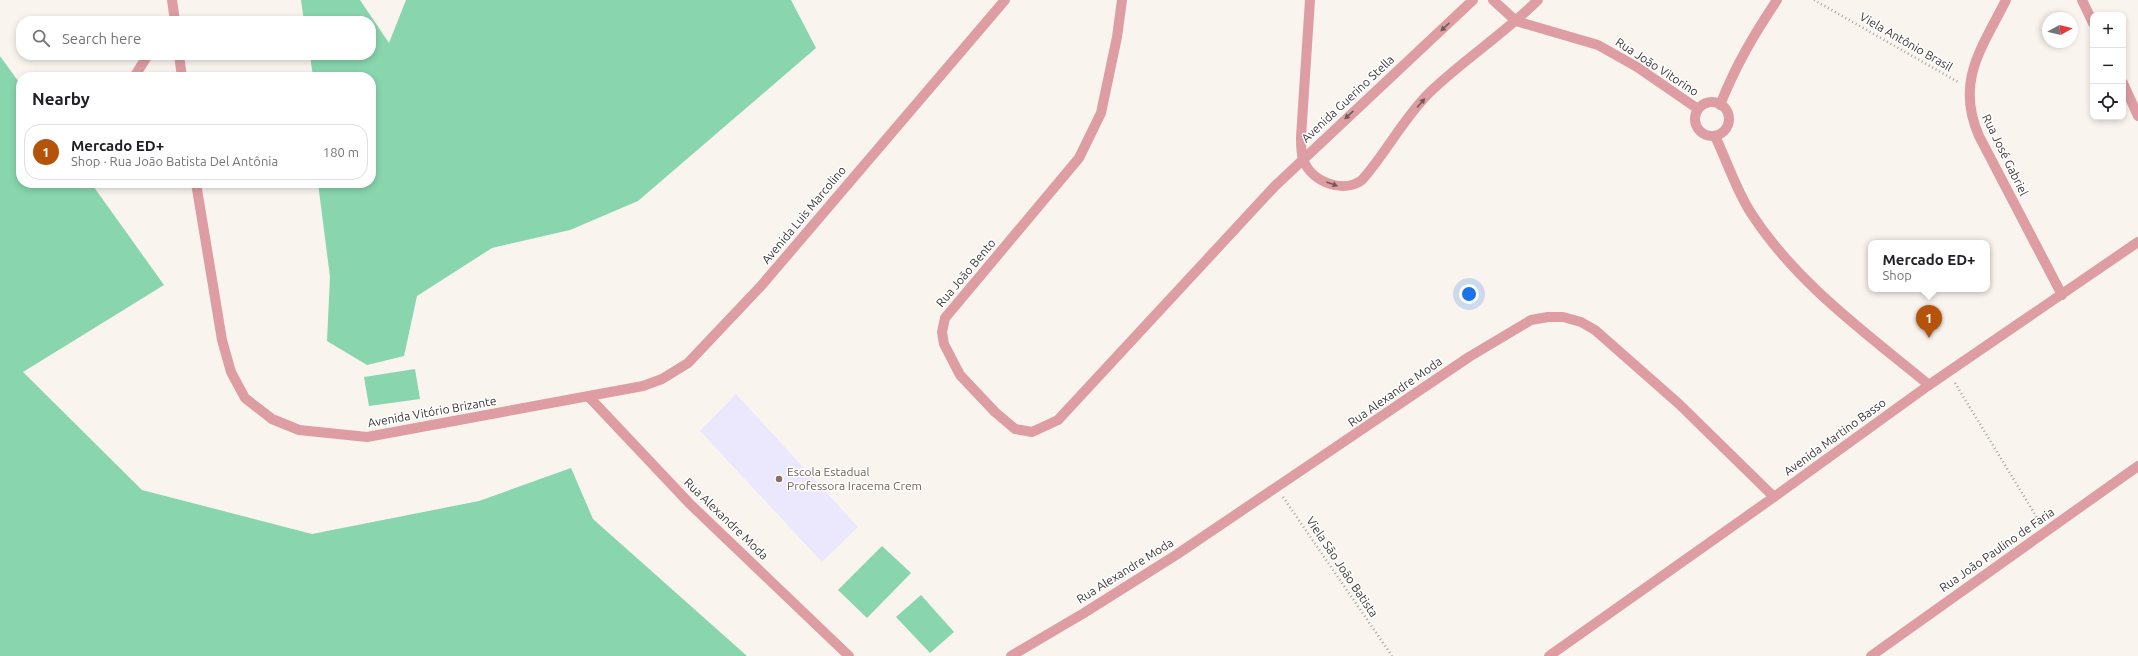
<!DOCTYPE html>
<meta charset="utf-8">
<style>
:root{--surface:#fff;--page:#f6f6f6;--text:#202124;--muted:#757577;--line:#e0e0e0;--accent:#b45309}
body{margin:0;font-family:Ubuntu,sans-serif;background:var(--page);color:var(--text)}
.controls{position:absolute;right:12px;top:12px;display:grid;overflow:hidden;border-radius:8px;box-shadow:0 2px 6px #0003}
.controls button{width:36px;height:36px;display:grid;place-items:center;padding:0;border:0;border-bottom:1px solid var(--line);background:var(--surface);color:var(--text);font:20px sans-serif}
.compass{position:absolute;left:2042px;top:12px;width:36px;height:36px;border-radius:50%;background:var(--surface);box-shadow:0 2px 6px #0003;rotate:82deg}
.you{position:absolute;left:1469px;top:294px;width:14px;height:14px;margin:-10px;border:3px solid #fff;border-radius:50%;background:#1a73e8;box-shadow:0 0 0 6px #1a73e833}
.badge{display:grid;place-items:center;width:26px;height:26px;border-radius:50%;background:var(--accent);color:#fff;font-size:13px;font-weight:700}
.pin{position:absolute;translate:-50% -33px;filter:drop-shadow(0 1px 2px #0008)}
.pin::after{content:'';position:absolute;top:21px;width:14px;height:12px;background:inherit;clip-path:polygon(0 0,100% 0,50% 100%)}
.popup{position:absolute;left:1868px;top:240px;width:122px;height:52px;box-sizing:border-box;display:grid;place-content:center;border-radius:8px;background:var(--surface);filter:drop-shadow(0 1px 3px #0005);font-size:13px;white-space:nowrap;color:var(--muted)}
.popup b{font-size:15px;color:var(--text)}
.popup::after{content:'';position:absolute;left:50%;top:100%;margin-left:-8px;border:8px solid transparent;border-top-color:var(--surface)}
.list{margin:0;padding:0;list-style:none}
h2{display:flex;justify-content:space-between;align-items:center;height:52px;margin:0;padding:0 16px;font-size:17px}
h2 small{font-size:13px;font-weight:400;color:var(--muted)}
.list li{display:grid;grid-template-columns:26px 1fr auto;gap:12px;align-items:center;box-sizing:border-box;height:56px;margin:0 8px 8px;padding:0 8px;border:1px solid var(--line);border-radius:16px}
.list b{display:block;font-size:15px;white-space:nowrap}
.list p{margin:0;font-size:13px;white-space:nowrap;color:var(--muted)}
.list em{font-size:13px;font-style:normal;color:var(--muted)}
.icon{flex:none;width:22px;height:22px;fill:none;stroke:currentColor;stroke-width:2;stroke-linecap:round;stroke-linejoin:round}
.map{position:relative;flex:none;width:2138px;height:656px;overflow:hidden}
.search{position:absolute;background:var(--surface);box-shadow:0 2px 6px #0003;left:16px;top:16px;width:360px;height:44px;display:flex;align-items:center;gap:10px;box-sizing:border-box;padding:0 14px;border-radius:16px;color:var(--muted);font-size:15px}
.panel{position:absolute;background:var(--surface);box-shadow:0 2px 6px #0003;left:16px;top:72px;width:360px;height:116px;border-radius:16px}
.map>svg:first-child{display:block}
.education{fill:#ebe8fe}
.green{fill:#88d5ae}
.lines{fill:none;stroke-linecap:round;stroke-linejoin:round}
.path{stroke:#a7a29f;stroke-width:2.5;stroke-dasharray:1 3;stroke-linecap:butt}
.minor{stroke:#dd9da2;stroke-width:10}
.oneway{fill:#735b5c}
.education-dot{fill:#8d6e63;stroke:#fff;stroke-width:1.5}
.labels{text-anchor:middle;stroke-width:3;stroke-linejoin:round;paint-order:stroke}
.street-label{font-size:12px;fill:#3a3736;stroke:#fff}
.education-label{font-size:12px;fill:#785e54;stroke:#fff;text-anchor:start}
</style>
<div class="map">
<svg width="2138" height="656" viewBox="0 0 2138 656">
<rect width="100%" height="100%" fill="#faf4ef"/>
<path class="education" d="M736,394L858,527L822,562L700,431Z"/>
<g class="green">
<path d="M301,0H360L389,43L406,0H791L816,48L638,201L570,230L492,248L417,296L404,356L367,365L327,341L330,277L318,183H371V77H313L310,55H371V21H304Z"/>
<path d="M0,56L21,85V183H91L164,285L23,372L142,490L312,534L479,501L571,468L593,519L747,656H0Z"/>
<path d="M415,369L420,399L369,406L364,377Z"/>
<path d="M882,546L911,573L867,618L838,590Z"/>
<path d="M921,595L954,632L930,653L896,617Z"/>
</g>
<g class="lines">
<g class="path">
<path d="M1814,0L1958,82"/>
<path d="M1955,383L2039,521"/>
<path d="M1283,497L1392,656"/>
</g>
<g class="minor">
<path d="M172,0L175,21"/>
<path d="M1122,0L1117,37L1101,113L1079,158L945,318L942,332L944,344L960,375L995,412L1015,429L1032,432L1058,420L1275,186L1473,0"/>
<path d="M1310,0L1301,137C1301,144 1301,153 1303,159C1311,182 1343,194 1362,180C1386,153 1403,119 1429,93C1463,60 1504,34 1538,0"/>
<path d="M1493,0L1516,21L1598,45L1637,67L1698,109"/>
<path d="M2006,0C1982,48 1955,81 1979,136L2062,295"/>
<path d="M2082,0L2093,23"/>
<path d="M179,55L182,77"/>
<path d="M134,77L148,55"/>
<path d="M2123,83L2138,116"/>
<circle cx="1712" cy="119" r="17"/>
<path d="M1720,105C1736,65 1753,36 1777,0"/>
<path d="M1715,136C1726,159 1737,192 1751,213C1796,283 1866,333 1929,385"/>
<path d="M196,183L222,340L231,372L245,398L272,419L299,430L367,437L643,386L662,379L688,363L761,286L1005,0"/>
<path d="M589,397L690,504L849,656"/>
<path d="M1011,656L1084,613L1176,555L1469,357L1531,320L1548,317H1563L1581,322L1595,330L1679,404L1774,497"/>
<path d="M1549,656L1774,497L1929,385L2138,242"/>
<path d="M1871,656L2138,466"/>
</g>
</g>
<defs><path id="oneway-solid" d="M-6-.8H1V-3.2L6.5 0L1 3.2V.8H-6Z"/></defs>
<g class="oneway">
<use href="#oneway-solid" transform="translate(1445 27) rotate(137)"/>
<use href="#oneway-solid" transform="translate(1421 103) rotate(-49)"/>
<use href="#oneway-solid" transform="translate(1349 115) rotate(137)"/>
<use href="#oneway-solid" transform="translate(1332 184) rotate(20)"/>
</g>
<circle class="education-dot" cx="779" cy="479" r="4"/>
<g class="labels">
<g class="street-label">
<text transform="translate(1906 42) rotate(30)" y="4">Viela Antônio Brasil</text>
<text transform="translate(1657 67) rotate(33)" y="4">Rua João Vitorino</text>
<text transform="translate(1348 99) rotate(-43)" y="4">Avenida Guerino Stella</text>
<text transform="translate(2005 155) rotate(64)" y="4">Rua José Gabriel</text>
<text transform="translate(804 215) rotate(-50)" y="4">Avenida Luis Marcolino</text>
<text transform="translate(966 273) rotate(-50)" y="4">Rua João Bento</text>
<text transform="translate(1395 392) rotate(-35)" y="4">Rua Alexandre Moda</text>
<text transform="translate(432 412) rotate(-10)" y="4">Avenida Vitório Brizante</text>
<text transform="translate(1835 437) rotate(-36)" y="4">Avenida Martino Basso</text>
<text transform="translate(726 519) rotate(44)" y="4">Rua Alexandre Moda</text>
<text transform="translate(1997 550) rotate(-35)" y="4">Rua João Paulino de Faria</text>
<text transform="translate(1342 567) rotate(56)" y="4">Viela São João Batista</text>
<text transform="translate(1125 571) rotate(-32)" y="4">Rua Alexandre Moda</text>
</g>
<g class="education-label">
<text x="787" y="476">Escola Estadual<tspan x="787" dy="14">Professora Iracema Crem</tspan></text>
</g>
</g>
</svg>
<div class="controls">
<button>+</button>
<button>−</button>
<button><svg class="icon" aria-label="locate" viewBox="0 0 24 24"><circle cx="12" cy="12" r="6"/><path d="M12 2v4M12 18v4M2 12h4M18 12h4"/></svg></button>
</div>
<svg class="compass" viewBox="-18 -18 36 36"><path d="M0-13l5 13h-10z" fill="#e53935"/><path d="M0 13l5-13h-10z" fill="#757577"/></svg>
<div class="you"></div>
<div class="pin badge" style="left:1929px;top:338px">1</div>
<div class="popup"><b>Mercado ED+</b>Shop</div>
<div class="search"><svg class="icon" aria-label="search" viewBox="0 0 24 24"><circle cx="10" cy="10" r="6"/><path d="M15 15l6 6"/></svg>Search here</div>
<section class="panel">
<h2>Nearby<small></small></h2>
<ul class="list">
<li><span class="badge">1</span><div><b>Mercado ED+</b><p>Shop · Rua João Batista Del Antônia</p></div><em>180 m</em></li>
</ul>
</section>
</div>
